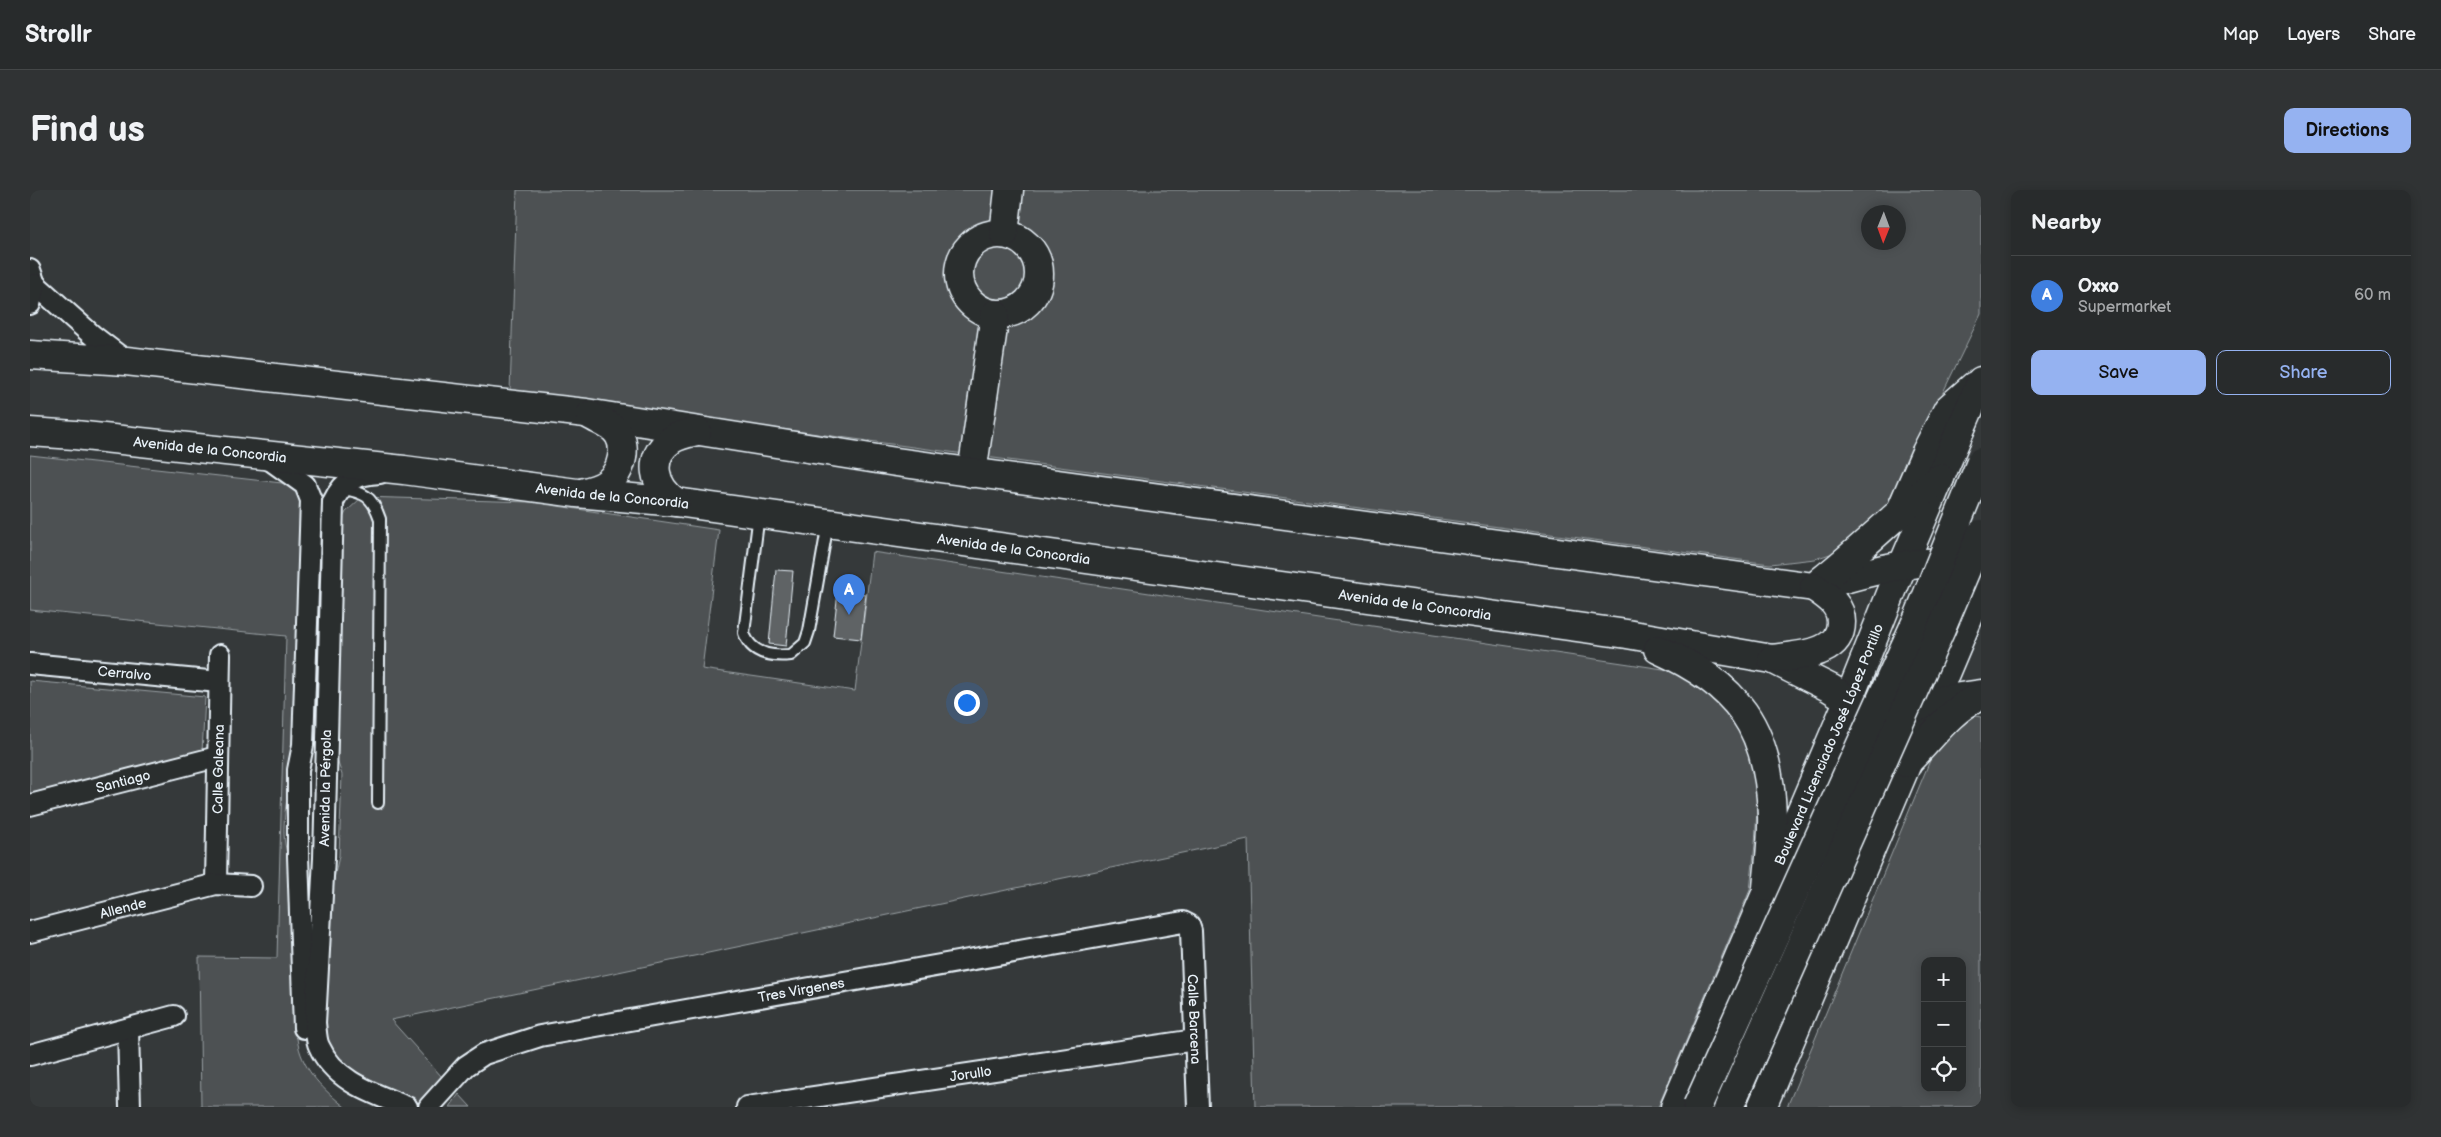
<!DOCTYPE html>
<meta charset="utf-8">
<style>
:root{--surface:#282b2c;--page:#303334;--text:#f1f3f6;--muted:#a5a7a9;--line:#444748;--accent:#95b2f1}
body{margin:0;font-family:"Balsamiq Sans",sans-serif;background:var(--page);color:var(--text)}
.controls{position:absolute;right:15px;bottom:15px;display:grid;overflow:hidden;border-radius:10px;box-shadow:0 2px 12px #0003}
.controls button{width:45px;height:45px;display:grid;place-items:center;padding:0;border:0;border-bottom:1px solid var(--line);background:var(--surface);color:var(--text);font:25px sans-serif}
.compass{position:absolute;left:1831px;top:15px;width:45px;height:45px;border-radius:50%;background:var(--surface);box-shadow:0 2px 12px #0003;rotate:181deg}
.you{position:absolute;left:936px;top:512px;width:18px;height:18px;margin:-12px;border:4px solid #fff;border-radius:50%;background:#1a73e8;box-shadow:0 0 0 8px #1a73e833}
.badge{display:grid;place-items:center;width:32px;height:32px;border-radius:50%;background:var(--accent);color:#fff;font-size:16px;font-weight:700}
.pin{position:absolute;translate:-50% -41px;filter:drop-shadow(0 1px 2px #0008)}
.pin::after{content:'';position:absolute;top:26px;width:18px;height:15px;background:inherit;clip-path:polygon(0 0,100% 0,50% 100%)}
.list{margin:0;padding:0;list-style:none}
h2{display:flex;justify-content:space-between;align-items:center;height:65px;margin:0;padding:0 20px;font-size:21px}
h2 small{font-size:16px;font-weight:400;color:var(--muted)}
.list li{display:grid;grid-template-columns:32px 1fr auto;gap:15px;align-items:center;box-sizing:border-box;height:80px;padding:0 20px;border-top:1px solid var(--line)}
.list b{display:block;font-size:19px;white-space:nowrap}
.list p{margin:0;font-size:16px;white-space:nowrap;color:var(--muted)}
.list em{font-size:16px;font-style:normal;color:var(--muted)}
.actions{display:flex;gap:10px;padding:15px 20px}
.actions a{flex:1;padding:11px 0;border:1px solid var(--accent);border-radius:10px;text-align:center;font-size:18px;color:var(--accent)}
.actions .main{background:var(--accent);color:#111}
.icon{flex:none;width:28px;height:28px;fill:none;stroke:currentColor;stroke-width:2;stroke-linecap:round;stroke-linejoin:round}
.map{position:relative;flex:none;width:1951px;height:917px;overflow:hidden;border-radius:10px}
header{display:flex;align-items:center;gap:30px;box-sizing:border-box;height:70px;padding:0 25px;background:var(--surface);border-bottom:1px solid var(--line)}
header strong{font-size:24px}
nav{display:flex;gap:28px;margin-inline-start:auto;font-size:18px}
.intro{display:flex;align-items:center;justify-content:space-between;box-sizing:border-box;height:120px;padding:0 30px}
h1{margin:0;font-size:35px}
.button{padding:12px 22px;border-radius:10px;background:var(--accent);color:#111;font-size:18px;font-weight:700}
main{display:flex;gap:30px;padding:0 30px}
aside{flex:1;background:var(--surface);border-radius:10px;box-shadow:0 2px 12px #0003}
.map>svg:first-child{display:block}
.green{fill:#4d5152;stroke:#9aa1a5;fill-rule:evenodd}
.building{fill:#5f6365;stroke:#e8f1f8}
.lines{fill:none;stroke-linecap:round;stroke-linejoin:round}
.lane-casing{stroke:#e8f1f8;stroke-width:14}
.street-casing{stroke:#e8f1f8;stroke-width:24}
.secondary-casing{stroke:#e8f1f8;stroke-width:31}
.primary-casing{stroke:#e8f1f8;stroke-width:31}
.lane{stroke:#2a2d2e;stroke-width:10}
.street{stroke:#2a2d2e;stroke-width:20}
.secondary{stroke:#2a2d2e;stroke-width:28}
.primary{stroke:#2a2d2e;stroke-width:28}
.highway-bridge-casing{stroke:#e8f1f8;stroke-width:31;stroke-linecap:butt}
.highway-bridge{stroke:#2a2d2e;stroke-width:28}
.labels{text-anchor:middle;stroke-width:5;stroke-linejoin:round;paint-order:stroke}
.street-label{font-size:14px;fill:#e8f1f8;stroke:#2a2d2e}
</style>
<header>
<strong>Strollr</strong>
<nav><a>Map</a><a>Layers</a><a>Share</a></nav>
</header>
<div class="intro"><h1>Find us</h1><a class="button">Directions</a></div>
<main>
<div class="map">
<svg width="1951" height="917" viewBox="0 0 1951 917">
<rect width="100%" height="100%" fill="#35393a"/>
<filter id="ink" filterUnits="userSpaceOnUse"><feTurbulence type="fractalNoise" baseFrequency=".02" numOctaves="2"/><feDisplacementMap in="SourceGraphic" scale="10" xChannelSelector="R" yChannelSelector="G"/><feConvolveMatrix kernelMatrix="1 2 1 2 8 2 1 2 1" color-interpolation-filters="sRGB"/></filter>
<g filter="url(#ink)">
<g class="green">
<path d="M487,0H1951V124L1853,326L1818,358L1785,369L1740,374L480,202ZM1838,22H1868V52H1838Z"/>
<path d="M0,265L261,294L279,323L268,564C260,587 251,630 255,654C258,672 266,691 268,709C273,756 258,808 268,854C274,882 294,900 315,917H171L169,767L247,768L256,446L0,420Z"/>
<path d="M332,307L500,312L689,340L672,479L825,501L842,362L1640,480L1677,501L1701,524L1718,556L1728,601L1725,654L1720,700L1628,917H1225L1218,649L361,830L412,887L393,913H384L322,888L296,855L292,837L297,720L309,666L312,585L301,551L307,340L316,322Z"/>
<path d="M0,491L175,507L172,563L0,606Z"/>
<path d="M1920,522L1951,527V917H1757ZM1895,771H1932V898H1895Z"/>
<path d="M429,904L441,917H420Z"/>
</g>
<g class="building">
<path d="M746,380L763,381L756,456L739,454Z"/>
<path d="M808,401L836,404L831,449L803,446Z"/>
</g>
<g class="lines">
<g class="lane-casing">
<g id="lane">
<path d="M311,298C334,303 342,305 350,329L348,613"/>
<path d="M729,324L714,443C721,464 741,467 761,465L775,453L779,441L798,333"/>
</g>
</g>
<g class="street-casing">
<g id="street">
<path d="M0,80L5,94L62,145L96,171"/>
<path d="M0,114L5,94"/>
<path d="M236,267L275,295L281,310L273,555L268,580V666L274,838"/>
<path d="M350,283C325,285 314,289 303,312L294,668L285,833C286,840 286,850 289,856C305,892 343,903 377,917"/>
<path id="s1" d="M0,474L189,492"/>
<path id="s2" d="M0,615L187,567"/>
<path id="s3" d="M186,694L190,465"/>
<path id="s4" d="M0,742L186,694L221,696"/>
<path d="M98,839L100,917"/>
<path d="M0,865L144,826"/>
<path id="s5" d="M399,917L436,876L454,864L510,846L1153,732L1159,735L1161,741L1168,917"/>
<path id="s6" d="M717,917L1165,850"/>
</g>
</g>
<g class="secondary-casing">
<g id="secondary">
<circle cx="969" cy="84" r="40"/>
<path d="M974,44L979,0"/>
<path d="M942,283L965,124"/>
<path d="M1871,320L1896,262L1918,219L1944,196"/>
<path id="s7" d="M1645,917L1819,509L1864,396L1951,191"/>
<path d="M1732,917L1951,398"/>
</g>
</g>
<g class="primary-casing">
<g id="primary">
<path d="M0,165L96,171L556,223L866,272L1784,397C1837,384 1897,359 1951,382"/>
<path id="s8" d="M0,242L45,245L374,280L547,303L646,312L1597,444L1742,469L1800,498L1829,516L1847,523L1862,524L1877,522L1902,511L1951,504"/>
<path d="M551,303C559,301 569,299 576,294C592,283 600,253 584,239C577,233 568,230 560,225"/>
<path d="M646,312C624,297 616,268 641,250C648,245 659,243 667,241"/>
<path d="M1791,391C1832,359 1869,321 1910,288"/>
<path d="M1628,459C1708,495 1739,537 1742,625C1743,649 1739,674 1737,698"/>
<path d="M1742,469C1767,465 1811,466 1811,432C1811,414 1797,406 1784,397"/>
<path d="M1876,573C1900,551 1917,522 1948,507"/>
</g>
</g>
<use href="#lane" class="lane"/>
<use href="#street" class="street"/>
<use href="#secondary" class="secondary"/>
<use href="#primary" class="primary"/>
<g class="highway-bridge-casing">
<g id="highway-bridge">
<path d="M1667,917L1888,428L1951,272"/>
<path d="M1699,917L1911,439L1951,344"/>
</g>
</g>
<use href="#highway-bridge" class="highway-bridge"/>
</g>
</g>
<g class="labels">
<g class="street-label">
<text dy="5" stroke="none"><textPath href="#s8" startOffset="181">Avenida de la Concordia</textPath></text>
<text dy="5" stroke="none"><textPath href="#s8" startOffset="586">Avenida de la Concordia</textPath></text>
<text dy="5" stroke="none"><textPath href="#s8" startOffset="991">Avenida de la Concordia</textPath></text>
<text dy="5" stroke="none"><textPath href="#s8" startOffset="1396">Avenida de la Concordia</textPath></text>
<text dy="5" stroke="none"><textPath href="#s1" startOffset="95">Cerralvo</textPath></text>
<text dy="5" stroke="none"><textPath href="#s7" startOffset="394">Boulevard Licenciado José López Portillo</textPath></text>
<text dy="5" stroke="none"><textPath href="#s3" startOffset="115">Calle Galeana</textPath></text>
<text dy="5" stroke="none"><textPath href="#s2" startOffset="96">Santiago</textPath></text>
<text transform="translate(295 598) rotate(-89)" y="5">Avenida la Pérgola</text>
<text dy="5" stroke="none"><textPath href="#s4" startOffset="96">Allende</textPath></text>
<text dy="5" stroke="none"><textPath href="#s5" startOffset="401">Tres Virgenes</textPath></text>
<text dy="5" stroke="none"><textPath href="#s5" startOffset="890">Calle Barcena</textPath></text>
<text dy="5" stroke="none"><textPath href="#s6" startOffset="226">Jorullo</textPath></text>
</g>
</g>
</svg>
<div class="controls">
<button>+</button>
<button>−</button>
<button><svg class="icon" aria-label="locate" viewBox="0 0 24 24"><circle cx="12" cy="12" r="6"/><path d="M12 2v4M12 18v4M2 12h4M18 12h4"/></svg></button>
</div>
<svg class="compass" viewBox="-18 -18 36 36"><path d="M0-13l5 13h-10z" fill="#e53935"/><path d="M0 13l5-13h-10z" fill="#a5a7a9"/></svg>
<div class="you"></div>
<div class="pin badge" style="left:819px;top:425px;background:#3f7fe0">A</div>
</div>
<aside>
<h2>Nearby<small></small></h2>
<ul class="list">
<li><span class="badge" style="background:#3f7fe0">A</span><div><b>Oxxo</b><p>Supermarket</p></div><em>60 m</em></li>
</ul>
<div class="actions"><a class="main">Save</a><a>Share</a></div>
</aside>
</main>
